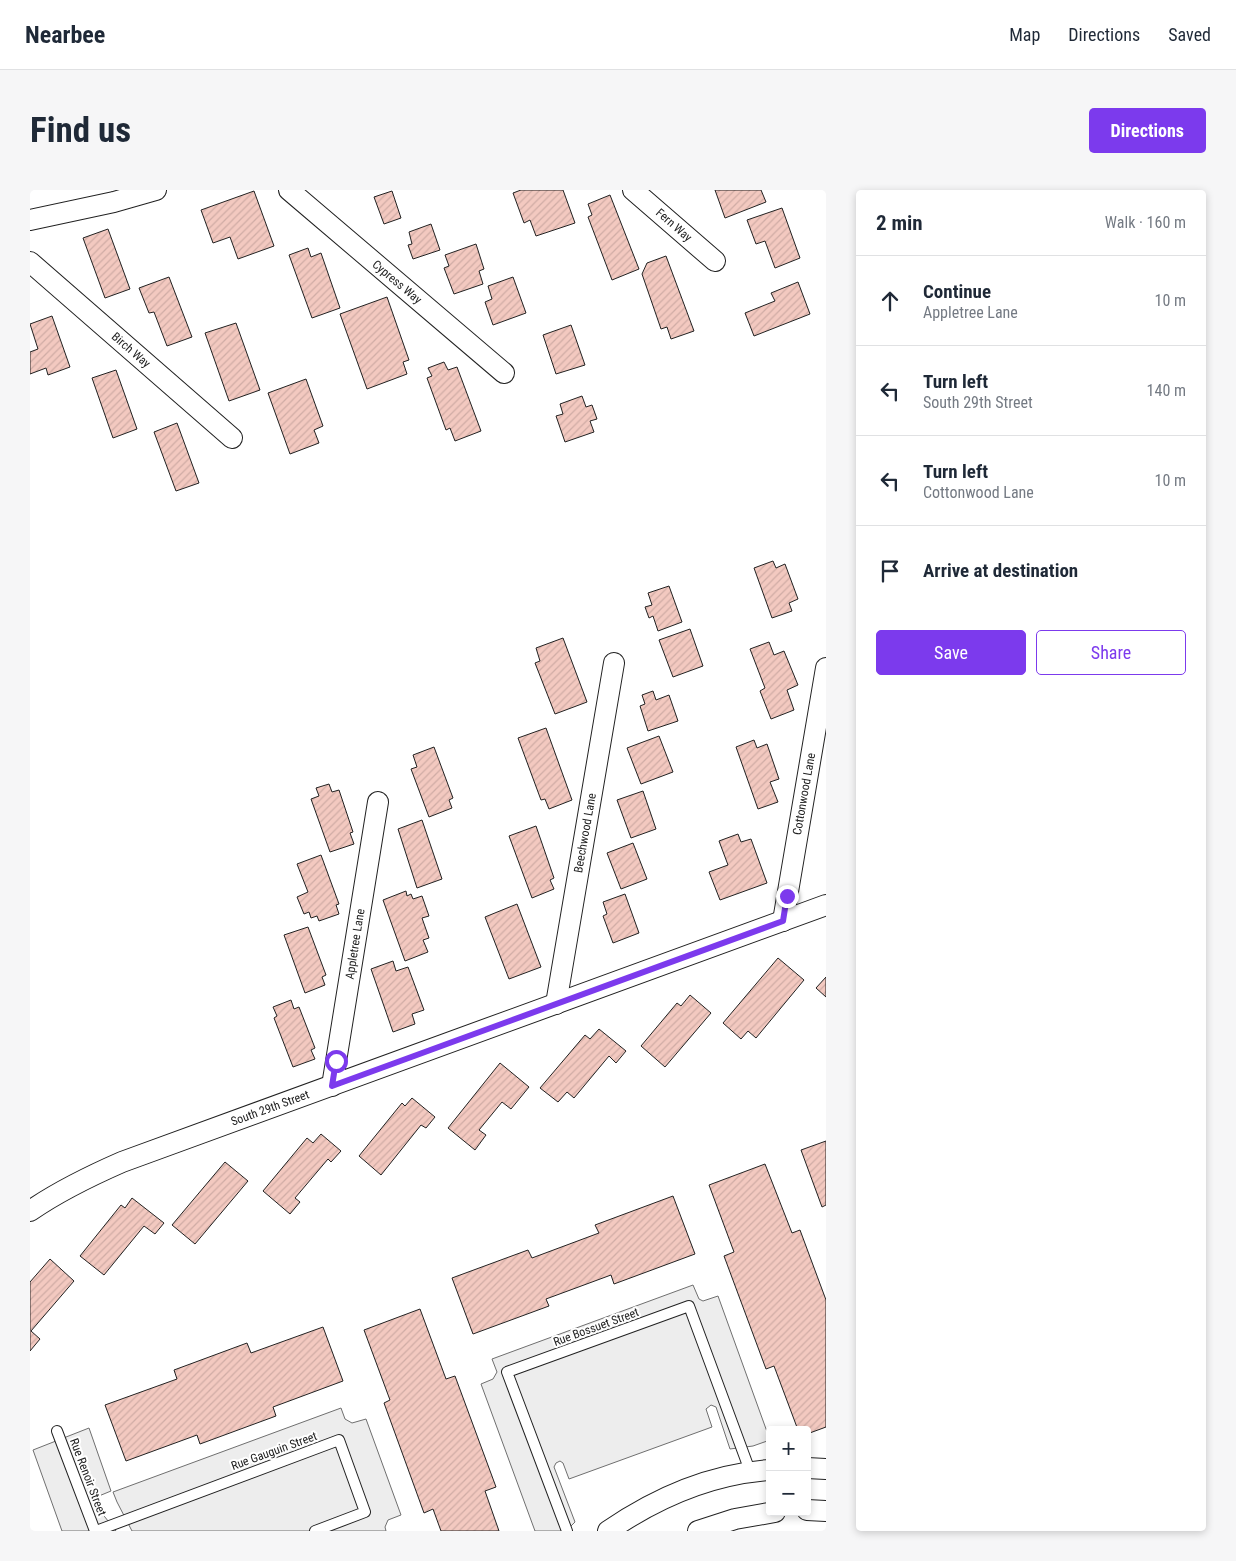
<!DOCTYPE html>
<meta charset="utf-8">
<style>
:root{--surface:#fff;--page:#f6f6f7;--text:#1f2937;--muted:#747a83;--line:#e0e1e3;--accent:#7c3aed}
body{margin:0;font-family:"Roboto Condensed",sans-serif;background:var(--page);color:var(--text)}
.controls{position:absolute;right:15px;bottom:15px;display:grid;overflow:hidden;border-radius:5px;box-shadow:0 2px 8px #0003}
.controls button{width:45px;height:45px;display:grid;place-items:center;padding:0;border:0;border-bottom:1px solid var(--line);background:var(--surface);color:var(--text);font:25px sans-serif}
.stop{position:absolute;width:15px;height:15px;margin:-11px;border:4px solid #7c3aed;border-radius:50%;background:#fff}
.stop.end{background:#7c3aed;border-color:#fff;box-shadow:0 1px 5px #0008}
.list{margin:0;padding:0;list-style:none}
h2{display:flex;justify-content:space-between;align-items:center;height:65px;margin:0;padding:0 20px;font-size:21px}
h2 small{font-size:16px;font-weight:400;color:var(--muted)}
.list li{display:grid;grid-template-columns:32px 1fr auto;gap:15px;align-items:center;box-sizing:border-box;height:90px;padding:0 20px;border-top:1px solid var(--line)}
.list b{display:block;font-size:19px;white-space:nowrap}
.list p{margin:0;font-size:16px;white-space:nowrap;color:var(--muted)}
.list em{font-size:16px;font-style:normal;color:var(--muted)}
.actions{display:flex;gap:10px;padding:15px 20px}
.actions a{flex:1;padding:11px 0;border:1px solid var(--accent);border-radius:5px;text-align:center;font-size:18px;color:var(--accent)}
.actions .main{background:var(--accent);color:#fff}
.icon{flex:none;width:28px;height:28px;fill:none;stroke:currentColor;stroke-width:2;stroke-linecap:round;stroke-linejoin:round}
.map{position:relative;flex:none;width:796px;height:1341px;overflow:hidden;border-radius:5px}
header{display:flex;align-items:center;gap:30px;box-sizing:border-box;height:70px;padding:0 25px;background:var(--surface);border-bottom:1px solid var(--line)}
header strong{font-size:24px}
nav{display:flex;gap:28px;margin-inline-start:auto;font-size:18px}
.intro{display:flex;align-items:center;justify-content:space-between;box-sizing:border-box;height:120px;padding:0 30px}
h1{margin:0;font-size:35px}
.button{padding:12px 22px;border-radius:5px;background:var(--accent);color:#fff;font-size:18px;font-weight:700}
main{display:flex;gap:30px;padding:0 30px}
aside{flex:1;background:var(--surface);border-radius:5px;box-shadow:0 2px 8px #0003}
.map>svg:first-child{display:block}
.parking{fill:#ededed;stroke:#6f6f6f}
.building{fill:url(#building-hatch);stroke:#222}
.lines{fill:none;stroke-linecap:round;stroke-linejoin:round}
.lane-casing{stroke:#222;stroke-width:12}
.street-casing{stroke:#222;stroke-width:22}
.lane{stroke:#fff;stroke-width:10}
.street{stroke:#fff;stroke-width:20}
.route{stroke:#7c3aed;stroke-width:6}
.labels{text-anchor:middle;stroke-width:4;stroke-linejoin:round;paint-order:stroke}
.street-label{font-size:12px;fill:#222;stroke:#fff}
</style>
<header>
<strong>Nearbee</strong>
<nav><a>Map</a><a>Directions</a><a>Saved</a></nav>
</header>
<div class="intro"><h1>Find us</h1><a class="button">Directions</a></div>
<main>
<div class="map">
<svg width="796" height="1341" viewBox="0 0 796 1341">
<defs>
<pattern id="building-hatch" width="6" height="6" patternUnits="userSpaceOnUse" patternTransform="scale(1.25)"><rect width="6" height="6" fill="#f3c9c0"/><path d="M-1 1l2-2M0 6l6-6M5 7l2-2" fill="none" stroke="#d0aca5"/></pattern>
</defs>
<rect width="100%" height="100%" fill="#fff"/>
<g class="parking">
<path d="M663,1095L669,1109L673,1111L688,1106L740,1250L723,1256L700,1259L686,1217L681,1215L676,1219L682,1237L539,1289L533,1273L530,1271L526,1273L524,1277L545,1332L536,1341H505L451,1194L463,1189L467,1182L462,1169Z"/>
<path d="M311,1218L315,1229L322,1233L336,1229L371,1325L358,1330L355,1337L356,1341H102L87,1312L83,1302Z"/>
<path d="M59,1238L81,1301L64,1308L67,1317L86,1341H32L3,1260Z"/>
</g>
<g class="building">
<path d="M491,0H533L545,33L506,46L500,30L494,33L483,3Z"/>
<path d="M685,0H731L736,12L695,28Z"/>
<path d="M224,1L244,56L208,69L200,47L183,53L171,20Z"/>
<path d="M362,1L371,28L354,34L344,7Z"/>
<path d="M580,5L609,79L582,90L558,27L562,25L558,14Z"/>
<path d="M752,18L770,68L745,78L735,51L726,54L717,30Z"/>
<path d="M401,34L410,60L383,69L378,55L382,54L379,42Z"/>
<path d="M78,39L100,99L75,108L53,48Z"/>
<path d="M446,54L454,79L449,81L453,94L424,104L414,78L419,76L415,65Z"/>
<path d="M278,58L281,67L291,63L310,118L282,128L259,65Z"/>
<path d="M636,66L664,141L641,149L637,137L631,139L612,84L617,73Z"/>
<path d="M139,87L162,147L137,156L124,122L119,123L109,98Z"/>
<path d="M483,87L496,123L463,135L455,112L462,109L458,96Z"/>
<path d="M768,92L780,124L724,146L715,123L745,111L741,103Z"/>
<path d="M357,107L379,170L373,172L377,184L337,199L310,124Z"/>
<path d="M22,126L40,177L18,185L16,178L0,184V162L8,159L0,134Z"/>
<path d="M206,133L230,200L199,211L175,143Z"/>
<path d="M541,135L555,175L526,184L513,145Z"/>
<path d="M414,172L418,180L427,177L451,241L425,251L420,238L416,240L397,188L402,186L398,178Z"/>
<path d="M86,180L107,239L83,248L62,188Z"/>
<path d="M276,189L293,236L284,240L289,253L260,264L238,203Z"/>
<path d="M552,206L556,217L562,215L567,229L560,231L564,242L535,252L526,226L533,224L530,214Z"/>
<path d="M147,233L169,293L146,301L124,242Z"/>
<path d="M743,371L746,378L755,374L768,409L759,413L762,421L742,428L724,378Z"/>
<path d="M639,396L652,432L628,441L623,426L619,428L615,417L622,415L618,403Z"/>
<path d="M660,439L673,476L643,487L629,450Z"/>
<path d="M533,448L557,512L525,524L505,473L510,471L506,458Z"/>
<path d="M739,452L744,465L754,461L768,495L757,500L764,520L741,529L730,501L735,498L720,459Z"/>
<path d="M623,501L626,510L639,505L648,531L618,541L610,516L615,514L612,505Z"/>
<path d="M516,538L542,610L519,619L515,609L511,610L488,548Z"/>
<path d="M629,546L643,582L611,594L597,558Z"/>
<path d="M724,550L727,558L737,554L749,589L740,592L748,612L728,619L706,557Z"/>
<path d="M404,557L423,608L419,610L422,618L399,627L381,579L387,577L383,565Z"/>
<path d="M299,594L302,602L309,600L323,642L320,643L324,654L300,662L281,609L289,606L286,598Z"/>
<path d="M613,601L626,639L601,648L587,610Z"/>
<path d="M392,630L412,689L387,698L368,639Z"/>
<path d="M506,636L524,688L520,690L524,699L502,708L479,646Z"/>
<path d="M708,644L711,652L721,649L737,693L690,710L679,682L698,675L689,651Z"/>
<path d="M603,653L617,689L591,699L577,663Z"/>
<path d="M291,665L309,714L306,715L309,724L289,731L287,726L281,728L279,722L274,724L267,707L278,702L267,674Z"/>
<path d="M376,701L377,706L381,704L383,709L392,706L399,726L392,728L399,748L393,750L398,762L375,771L353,710Z"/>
<path d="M595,704L609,743L583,753L573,726L577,724L573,712Z"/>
<path d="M487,714L511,777L479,789L455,727Z"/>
<path d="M278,737L296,785L292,787L295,795L275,803L254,745Z"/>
<path d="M748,768L774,790L726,848L718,841L711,849L693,833Z"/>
<path d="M363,771L366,781L378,777L394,820L382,824L385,834L363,842L341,779Z"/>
<path d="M796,787V807L786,798Z"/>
<path d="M660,805L681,823L635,877L611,856L647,813L651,816Z"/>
<path d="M261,810L264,819L269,817L285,858L281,860L285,869L263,877L244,828L247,826L243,817Z"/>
<path d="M569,839L596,861L586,873L579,866L544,908L537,902L528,912L510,898L555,845L560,849Z"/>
<path d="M470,873L499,897L481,919L472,912L449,940L456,945L445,960L418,938Z"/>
<path d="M382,908L405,927L396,938L391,935L351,985L329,966L372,913L375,916Z"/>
<path d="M291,944L311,961L301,972L298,969L265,1008L270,1012L260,1024L233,1001L277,948L283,953Z"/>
<path d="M796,951V1015L792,1017L771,960Z"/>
<path d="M195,972L218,991L165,1054L142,1035Z"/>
<path d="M735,974L762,1043L770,1040L796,1110V1237L777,1244V1240H768L744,1176L736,1179L694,1066L704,1062L679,995Z"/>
<path d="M643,1006L665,1064L584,1094L581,1085L516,1109L519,1116L443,1144L422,1088L498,1060L502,1068L569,1043L565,1035Z"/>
<path d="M102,1008L134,1033L125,1044L114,1036L74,1085L50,1066L91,1015L95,1018Z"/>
<path d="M20,1069L44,1091L1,1141L10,1149L0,1161V1092Z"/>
<path d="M390,1119L416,1189L425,1186L466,1297L455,1301L469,1341H411L403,1319L394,1323L354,1213L360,1210L334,1140Z"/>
<path d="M293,1137L313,1191L243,1217L246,1226L170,1254L167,1245L96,1271L75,1215L147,1189L144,1180L217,1153L221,1163Z"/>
</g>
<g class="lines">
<g class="lane-casing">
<g id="lane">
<path d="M27,1241L65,1341"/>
<path d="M66,1341L309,1250L335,1322L285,1341"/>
<path d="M537,1341L477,1182L659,1116L720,1281"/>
</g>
</g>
<g class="street-casing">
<g id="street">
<path d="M259,0L474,183"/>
<path d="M603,0L685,71"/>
<path d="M0,30L84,12L126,0"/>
<path d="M0,72L202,248"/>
<path d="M753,731L796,478"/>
<path d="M526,814L584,473"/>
<path d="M302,896L348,612"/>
<path d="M0,1021C29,1001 60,986 92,972L796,715"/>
<path d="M777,1278L796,1279"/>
<path d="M777,1320L796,1321"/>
<path d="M578,1341C626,1308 682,1284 740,1280"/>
<path d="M668,1341L705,1329L745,1322"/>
</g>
</g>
<use href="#lane" class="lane"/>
<use href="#street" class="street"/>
</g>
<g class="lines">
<path class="route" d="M306,871L302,896L753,731L757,706"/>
</g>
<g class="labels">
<g class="street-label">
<text transform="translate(644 35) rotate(41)" y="4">Fern Way</text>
<text transform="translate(367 92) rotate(40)" y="4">Cypress Way</text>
<text transform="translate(101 160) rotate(41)" y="4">Birch Way</text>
<text transform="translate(774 604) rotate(-80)" y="4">Cottonwood Lane</text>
<text transform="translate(555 643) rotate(-80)" y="4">Beechwood Lane</text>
<text transform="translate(325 754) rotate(-81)" y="4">Appletree Lane</text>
<text transform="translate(240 918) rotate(-20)" y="4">South 29th Street</text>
<text transform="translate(566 1137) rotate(-20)" y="4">Rue Bossuet Street</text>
<text transform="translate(244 1261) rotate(-20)" y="4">Rue Gauguin Street</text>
<text transform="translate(58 1287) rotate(69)" y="4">Rue Renoir Street</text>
</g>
</g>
</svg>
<div class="controls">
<button>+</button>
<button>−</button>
</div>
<div class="stop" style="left:306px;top:871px"></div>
<div class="stop end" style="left:757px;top:706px"></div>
</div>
<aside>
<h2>2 min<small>Walk · 160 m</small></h2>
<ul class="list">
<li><svg class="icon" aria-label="ahead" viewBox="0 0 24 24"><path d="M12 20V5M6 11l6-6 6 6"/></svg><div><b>Continue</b><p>Appletree Lane</p></div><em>10 m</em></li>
<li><svg class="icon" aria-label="left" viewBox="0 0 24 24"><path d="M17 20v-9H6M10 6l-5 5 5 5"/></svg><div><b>Turn left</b><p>South 29th Street</p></div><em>140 m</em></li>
<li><svg class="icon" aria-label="left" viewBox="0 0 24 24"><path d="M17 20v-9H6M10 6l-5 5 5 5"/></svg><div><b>Turn left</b><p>Cottonwood Lane</p></div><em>10 m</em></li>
<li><svg class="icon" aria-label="arrive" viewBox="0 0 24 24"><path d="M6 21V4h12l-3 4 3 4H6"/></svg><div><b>Arrive at destination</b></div></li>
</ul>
<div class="actions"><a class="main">Save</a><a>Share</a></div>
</aside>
</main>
